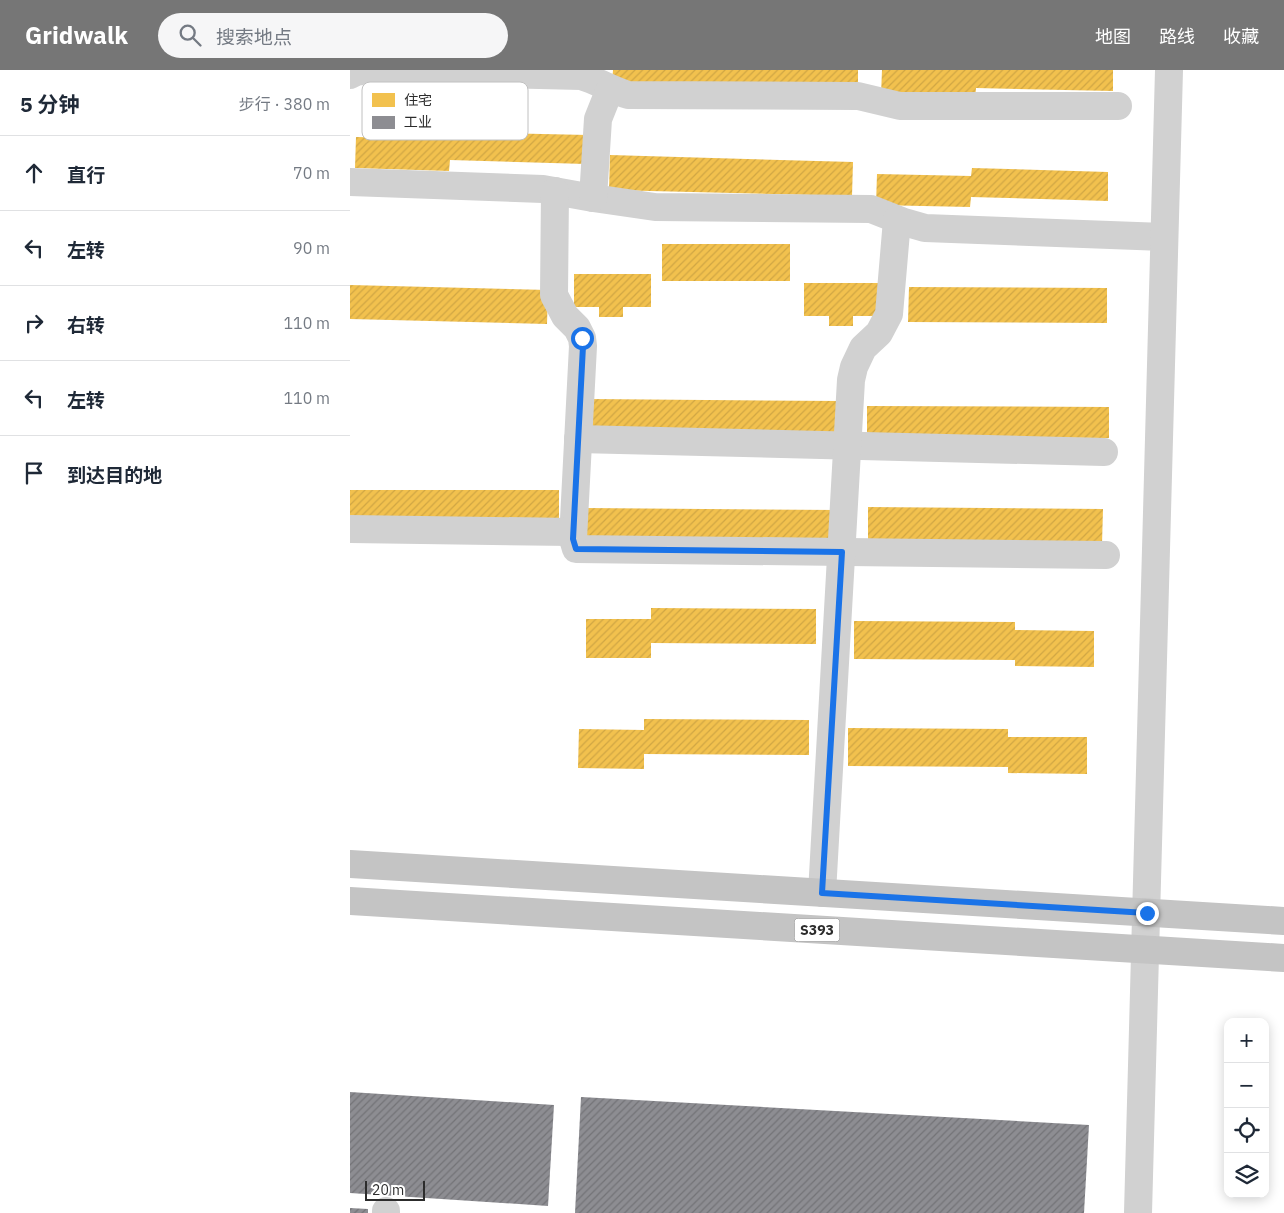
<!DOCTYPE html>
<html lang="zh">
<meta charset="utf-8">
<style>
:root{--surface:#fff;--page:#f6f6f7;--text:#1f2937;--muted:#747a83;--line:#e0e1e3;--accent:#767676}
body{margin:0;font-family:"IBM Plex Sans","Noto Sans SC",sans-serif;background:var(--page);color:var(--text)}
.controls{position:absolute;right:15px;bottom:15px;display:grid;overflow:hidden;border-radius:10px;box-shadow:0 2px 12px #0003}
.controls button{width:45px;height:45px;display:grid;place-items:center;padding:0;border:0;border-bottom:1px solid var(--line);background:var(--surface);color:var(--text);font:25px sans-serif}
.scale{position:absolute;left:15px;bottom:12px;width:60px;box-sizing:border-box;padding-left:5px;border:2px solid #2c2c2c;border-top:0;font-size:14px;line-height:18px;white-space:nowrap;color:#2c2c2c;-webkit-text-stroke:4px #fff;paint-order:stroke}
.stop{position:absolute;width:15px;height:15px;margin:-11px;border:4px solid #1a73e8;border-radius:50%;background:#fff}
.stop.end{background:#1a73e8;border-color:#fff;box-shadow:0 1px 5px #0008}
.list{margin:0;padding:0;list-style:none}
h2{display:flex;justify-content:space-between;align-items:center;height:65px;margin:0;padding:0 20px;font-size:21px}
h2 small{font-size:16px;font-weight:400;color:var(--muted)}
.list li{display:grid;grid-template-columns:32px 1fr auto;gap:15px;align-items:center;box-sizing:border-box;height:75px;padding:0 20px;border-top:1px solid var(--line)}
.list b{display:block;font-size:19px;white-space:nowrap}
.list em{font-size:16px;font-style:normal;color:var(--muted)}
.icon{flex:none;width:28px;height:28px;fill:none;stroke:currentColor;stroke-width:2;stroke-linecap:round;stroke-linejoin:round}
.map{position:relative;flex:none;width:934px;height:1143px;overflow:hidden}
header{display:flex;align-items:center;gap:30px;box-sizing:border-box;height:70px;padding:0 25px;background:var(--accent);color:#fff}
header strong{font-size:24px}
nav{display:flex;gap:28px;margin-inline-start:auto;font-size:18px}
.search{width:350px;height:45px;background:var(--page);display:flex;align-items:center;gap:12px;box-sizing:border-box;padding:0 18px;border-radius:28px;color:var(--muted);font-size:19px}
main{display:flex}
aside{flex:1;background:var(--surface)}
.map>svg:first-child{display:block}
.homes{fill:url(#homes-hatch)}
.industry{fill:url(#industry-hatch)}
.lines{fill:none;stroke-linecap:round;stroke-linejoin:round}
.minor{stroke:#d1d1d1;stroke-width:28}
.major{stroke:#c4c4c4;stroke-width:28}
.route{stroke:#1a73e8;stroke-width:6}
.labels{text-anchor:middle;stroke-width:5;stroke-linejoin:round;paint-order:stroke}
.shield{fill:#fff;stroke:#6b6b6b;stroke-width:1}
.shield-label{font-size:14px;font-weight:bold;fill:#2c2c2c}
.key{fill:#fff;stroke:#c0c0c0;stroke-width:1}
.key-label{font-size:14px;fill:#2c2c2c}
</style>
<header>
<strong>Gridwalk</strong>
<div class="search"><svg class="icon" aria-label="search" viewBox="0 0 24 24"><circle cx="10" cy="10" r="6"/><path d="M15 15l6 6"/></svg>搜索地点</div>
<nav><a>地图</a><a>路线</a><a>收藏</a></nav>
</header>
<main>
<aside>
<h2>5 分钟<small>步行 · 380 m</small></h2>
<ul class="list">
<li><svg class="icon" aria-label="ahead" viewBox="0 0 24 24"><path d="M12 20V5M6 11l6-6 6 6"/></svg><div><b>直行</b></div><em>70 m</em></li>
<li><svg class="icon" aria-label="left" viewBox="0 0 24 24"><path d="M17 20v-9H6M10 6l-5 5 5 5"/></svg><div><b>左转</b></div><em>90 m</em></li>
<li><svg class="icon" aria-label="right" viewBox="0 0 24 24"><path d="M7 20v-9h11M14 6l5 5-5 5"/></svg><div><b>右转</b></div><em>110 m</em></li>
<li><svg class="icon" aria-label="left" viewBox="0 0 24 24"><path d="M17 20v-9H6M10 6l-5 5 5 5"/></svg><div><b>左转</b></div><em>110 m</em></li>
<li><svg class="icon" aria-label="arrive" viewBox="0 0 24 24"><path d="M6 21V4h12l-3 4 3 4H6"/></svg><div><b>到达目的地</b></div></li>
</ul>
</aside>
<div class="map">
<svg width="934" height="1143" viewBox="0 0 934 1143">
<defs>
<pattern id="homes-hatch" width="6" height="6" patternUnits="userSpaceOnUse" patternTransform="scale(1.25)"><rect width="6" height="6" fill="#f2c14e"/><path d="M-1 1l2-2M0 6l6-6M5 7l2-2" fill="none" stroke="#d0a644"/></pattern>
<pattern id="industry-hatch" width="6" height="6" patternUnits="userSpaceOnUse" patternTransform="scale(1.25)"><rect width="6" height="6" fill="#8d8d92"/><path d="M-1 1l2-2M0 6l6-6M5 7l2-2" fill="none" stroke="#737377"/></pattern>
</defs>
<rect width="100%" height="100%" fill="#fff"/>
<g class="homes">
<path d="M263,0H508V19L262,13Z"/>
<path d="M532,0H763V21L626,18L625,28L531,25Z"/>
<path d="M100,62L238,65L236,94L100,90L99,101L5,98L6,67L100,69Z"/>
<path d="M260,85L503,92L502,126L259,120Z"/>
<path d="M622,98L758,102V131L621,127L620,137L526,135L527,104L621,106Z"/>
<rect x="312" y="174" width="128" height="37"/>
<path d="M224,204H301V237H273V247H249V237H224Z"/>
<path d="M454,213H531V246H503V256H479V246H454Z"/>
<path d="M0,215L198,220L197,254L0,249Z"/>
<path d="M559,217L757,218V253L558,252Z"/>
<path d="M239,329L490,331V363L238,362Z"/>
<path d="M517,336L759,337V368L517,367Z"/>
<rect x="0" y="420" width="209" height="32"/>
<path d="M518,437L753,439L752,474L518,472Z"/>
<path d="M236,438L487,440V472L236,471Z"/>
<path d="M301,538L466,539V574L301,573V588H236V549H301Z"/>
<path d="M504,551L665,552V560L744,561V597L665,596V590L504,589Z"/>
<path d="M294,649L459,650V685L294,684V699L228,698L229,659L294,660Z"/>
<path d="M498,658L658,659V667H737V704L658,703V697L498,696Z"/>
</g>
<g class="industry">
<path d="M0,1022L204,1035L198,1136L0,1123Z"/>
<path d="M231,1027L739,1055L734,1143H225Z"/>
<path d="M0,1138L18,1139V1143H0Z"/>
</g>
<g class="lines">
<g class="minor">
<path d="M0,5L8,1L231,6C247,11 262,20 278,25L508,26L550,36H768"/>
<path d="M0,112L193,119L243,128L305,137L521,139L554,152L575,158L814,167"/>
<path d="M205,121L204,225L215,246L227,258L232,268L233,276L223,469L226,479L756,485"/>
<path d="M243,128L248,49L260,19"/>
<path d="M228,369L754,382"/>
<path d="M0,459L223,462"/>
<path d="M472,823L501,310L504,297L513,278L529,263L539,244L547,150"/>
<path d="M36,1143V1141"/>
<path d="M788,1143L819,0"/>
</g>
<g class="major">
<path d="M0,794L934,851"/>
<path d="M0,831L934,888"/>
</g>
</g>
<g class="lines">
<path class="route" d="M232,268L233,276L223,469L226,479L492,482L472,823L797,843"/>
</g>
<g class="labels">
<rect class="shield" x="444.5" y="848.5" width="45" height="23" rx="4"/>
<g class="shield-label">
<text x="467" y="865">S393</text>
</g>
</g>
<rect x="12" y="12" width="166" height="58" rx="8" class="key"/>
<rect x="22" y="23" width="23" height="14" fill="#f2c14e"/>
<rect x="22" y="46" width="23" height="13" fill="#8d8d92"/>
<g class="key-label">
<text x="54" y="35">住宅</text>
<text x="54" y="57">工业</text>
</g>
</svg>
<div class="controls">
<button>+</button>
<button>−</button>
<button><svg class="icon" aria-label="locate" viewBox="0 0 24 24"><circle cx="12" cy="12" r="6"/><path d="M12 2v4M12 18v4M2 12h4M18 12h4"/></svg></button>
<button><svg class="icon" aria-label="layers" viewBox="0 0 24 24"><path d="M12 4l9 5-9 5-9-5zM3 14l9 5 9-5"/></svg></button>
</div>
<div class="scale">20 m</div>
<div class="stop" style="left:232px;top:268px"></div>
<div class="stop end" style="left:797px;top:843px"></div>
</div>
</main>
